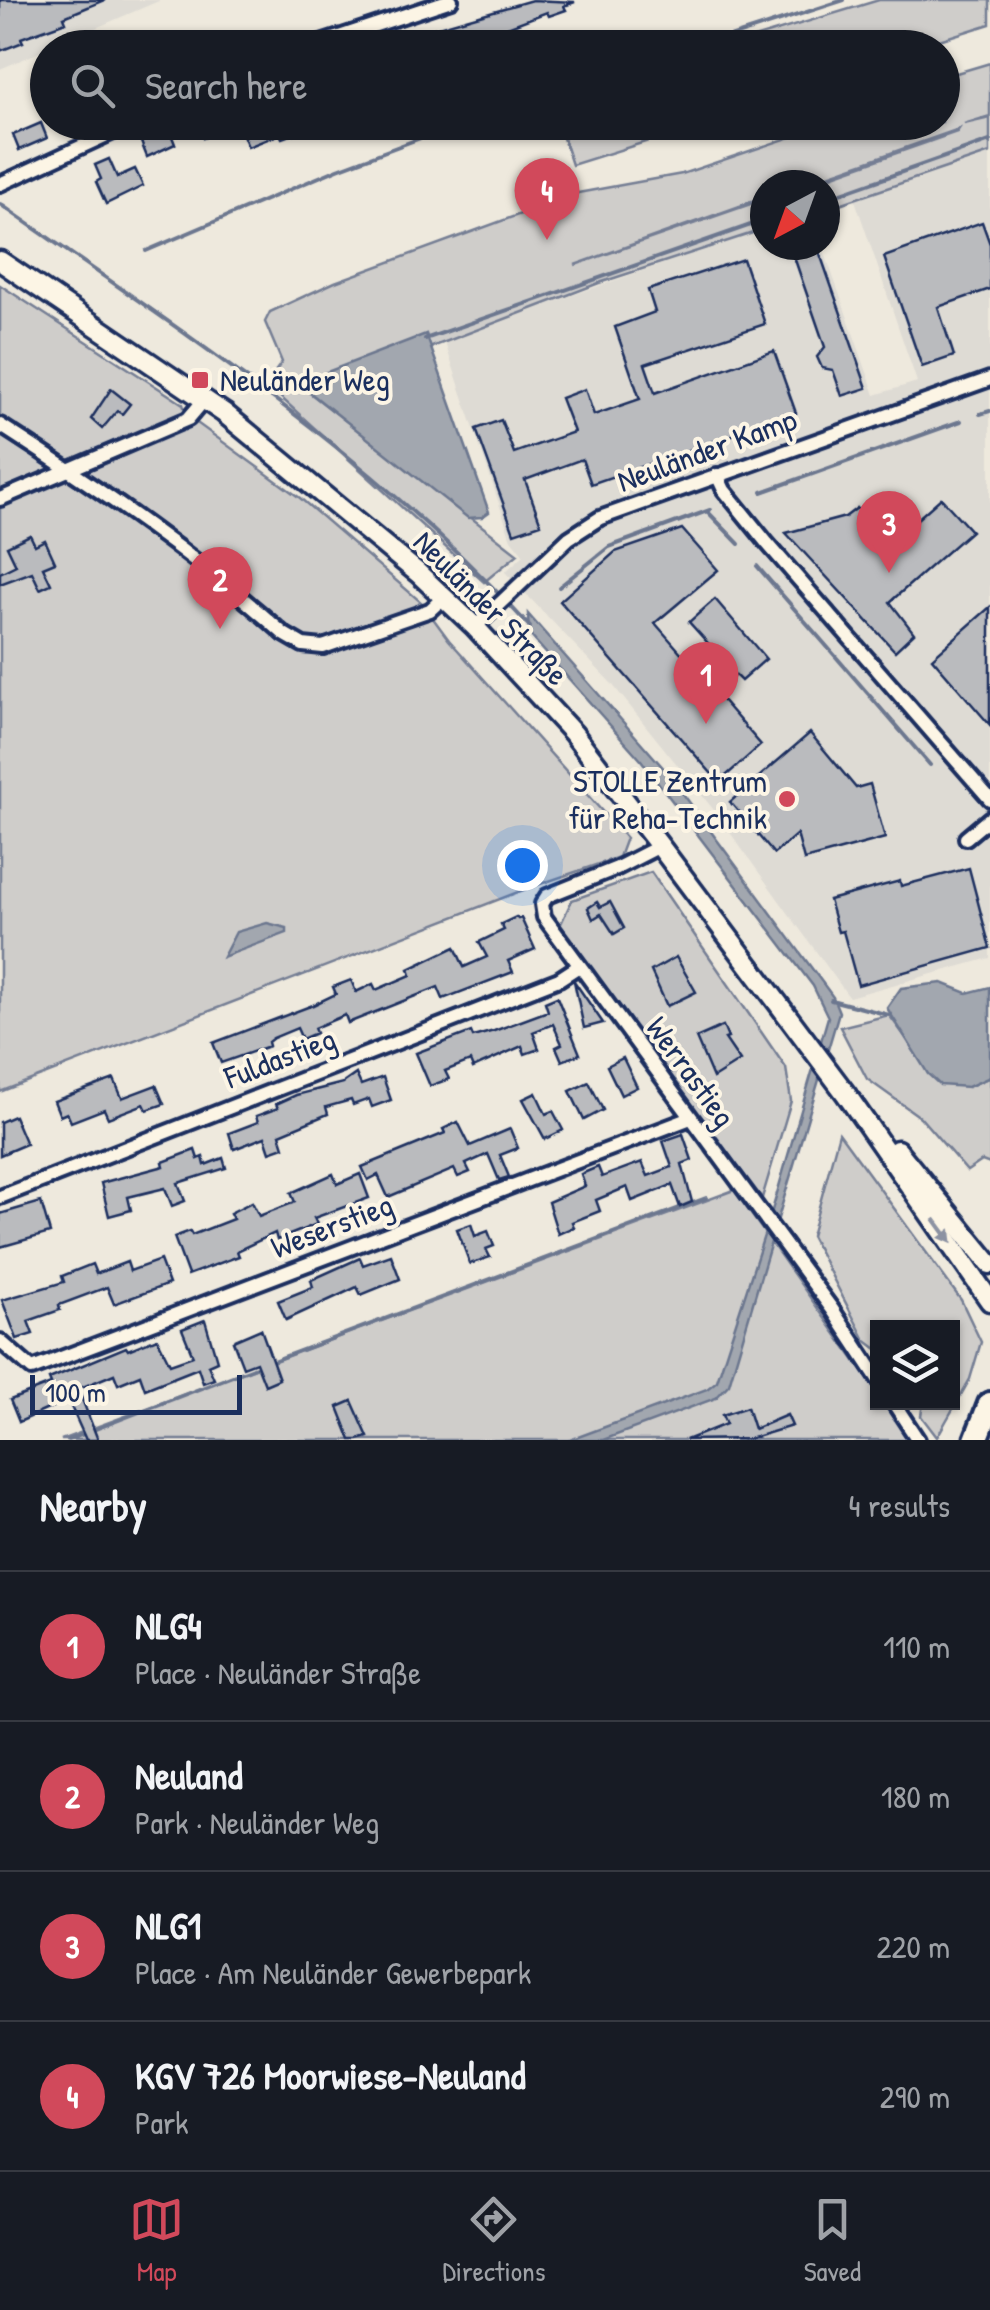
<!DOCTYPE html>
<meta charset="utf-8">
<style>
:root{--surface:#171b24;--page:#242831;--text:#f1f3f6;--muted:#9ea1a6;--line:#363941;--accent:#d1495b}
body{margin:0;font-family:"Patrick Hand",sans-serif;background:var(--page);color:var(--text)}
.controls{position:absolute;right:30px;bottom:30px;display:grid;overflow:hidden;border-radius:0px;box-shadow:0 2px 8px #0004}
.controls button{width:90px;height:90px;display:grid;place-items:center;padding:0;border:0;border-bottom:2px solid var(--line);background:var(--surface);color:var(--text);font:50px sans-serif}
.compass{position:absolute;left:750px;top:170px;width:90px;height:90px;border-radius:50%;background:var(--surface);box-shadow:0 2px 8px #0004;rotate:221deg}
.scale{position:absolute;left:30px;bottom:25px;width:212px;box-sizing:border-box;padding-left:10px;border:5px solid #1b2f5e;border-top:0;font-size:28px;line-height:35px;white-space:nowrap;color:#1b2f5e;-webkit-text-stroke:8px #fcf5e5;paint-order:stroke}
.you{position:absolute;left:522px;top:865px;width:35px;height:35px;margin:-25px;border:8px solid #fff;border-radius:50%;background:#1a73e8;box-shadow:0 0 0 15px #1a73e833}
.badge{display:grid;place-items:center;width:65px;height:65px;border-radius:50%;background:var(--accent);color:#fff;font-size:32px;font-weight:700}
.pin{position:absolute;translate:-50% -82px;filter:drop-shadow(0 2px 5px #0008)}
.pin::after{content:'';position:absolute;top:52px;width:35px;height:30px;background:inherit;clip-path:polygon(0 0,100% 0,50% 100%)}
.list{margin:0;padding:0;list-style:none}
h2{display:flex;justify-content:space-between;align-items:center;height:130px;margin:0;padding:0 40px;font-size:42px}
h2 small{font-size:32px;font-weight:400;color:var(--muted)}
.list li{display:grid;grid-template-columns:65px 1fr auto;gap:30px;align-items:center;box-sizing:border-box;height:150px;padding:0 40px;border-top:2px solid var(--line)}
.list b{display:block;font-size:38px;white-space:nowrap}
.list p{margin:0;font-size:32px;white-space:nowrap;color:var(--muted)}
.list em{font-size:32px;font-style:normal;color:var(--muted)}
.icon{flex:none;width:55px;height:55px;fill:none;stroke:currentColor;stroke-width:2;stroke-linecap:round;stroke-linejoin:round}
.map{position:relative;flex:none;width:990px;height:1440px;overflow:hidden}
.search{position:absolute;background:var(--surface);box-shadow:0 2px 8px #0004;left:30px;right:30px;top:30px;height:110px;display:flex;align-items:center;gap:25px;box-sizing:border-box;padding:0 35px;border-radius:55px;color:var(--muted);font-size:38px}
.sheet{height:730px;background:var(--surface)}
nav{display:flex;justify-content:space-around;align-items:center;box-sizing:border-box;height:140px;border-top:2px solid var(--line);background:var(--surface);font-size:28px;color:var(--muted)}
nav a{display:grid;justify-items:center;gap:5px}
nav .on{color:var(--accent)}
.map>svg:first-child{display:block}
.built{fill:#dedbd4}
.green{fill:#cfcdca;stroke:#757e94;stroke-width:2.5}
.water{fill:#a2a7af;stroke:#6c778f;stroke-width:2.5}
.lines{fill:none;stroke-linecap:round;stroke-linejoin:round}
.stream{stroke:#6c778f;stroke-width:4}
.building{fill:#babbbe;stroke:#1b2f5e;stroke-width:2.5}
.minor-casing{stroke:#1b2f5e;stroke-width:20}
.secondary-casing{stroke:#1b2f5e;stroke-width:25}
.trunk-casing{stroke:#1b2f5e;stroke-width:30}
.minor{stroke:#fcf5e5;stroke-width:12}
.secondary{stroke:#fcf5e5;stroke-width:18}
.trunk{stroke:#fcf5e5;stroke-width:22}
.oneway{fill:#8c92a2}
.poi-dot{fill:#d1495b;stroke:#fcf5e5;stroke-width:4}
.labels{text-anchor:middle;stroke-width:8;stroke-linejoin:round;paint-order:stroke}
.poi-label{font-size:32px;fill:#1b2f5e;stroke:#fcf5e5;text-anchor:start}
.street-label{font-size:32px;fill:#1b2f5e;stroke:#fcf5e5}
</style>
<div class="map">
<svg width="990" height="1440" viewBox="0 0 990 1440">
<rect width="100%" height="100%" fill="#eee9dd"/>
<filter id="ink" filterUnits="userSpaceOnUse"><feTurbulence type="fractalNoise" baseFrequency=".01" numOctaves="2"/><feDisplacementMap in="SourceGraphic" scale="20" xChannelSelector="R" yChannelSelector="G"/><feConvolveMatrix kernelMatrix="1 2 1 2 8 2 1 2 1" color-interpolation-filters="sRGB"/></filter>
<g filter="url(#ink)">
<g class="built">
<path d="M0,0H161L0,69Z"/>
<path d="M990,150V958L849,997L713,809L612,684L505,572L524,555L511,539L444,340L765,228V245H822L875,395L917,382L854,197Z"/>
</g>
<g class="green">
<path d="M879,0H990V24L917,47H724Z"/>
<path d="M990,63V116L964,124L990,118V153L825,209V185H805L957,132L959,129L800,185H765V197L575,265L765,199V229L599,283L432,347L305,379L306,390L518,554L484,582L266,384L282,362L265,322L270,312L335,282L578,193L682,174L832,123L942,122L943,77Z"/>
<path d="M558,123V122L706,123L572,165Z"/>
<path d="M0,285L183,404L185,411L181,418L186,426L197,423L300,498L421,602L449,640L626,838L619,857L526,889L0,1092V425L65,467L74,462L65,460L0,418Z"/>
<path d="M651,872L786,1068L791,1101L762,1198L558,930L572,900Z"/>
<path d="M889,1015L918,1054L928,1074L968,1087L990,1077V1164L982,1161L967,1171L920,1117L867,1079L840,1027Z"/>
<path d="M839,1133L961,1300L981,1342L970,1379L937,1437L921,1416L923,1403L952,1402V1328H878L877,1349L865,1340L811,1236Z"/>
<path d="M734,1190L877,1392L878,1402L885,1403L912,1440H61Z"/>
</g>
<g class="water">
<path d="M426,334L489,512L482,517L468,518L308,391L306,380Z"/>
<path d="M528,614L667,772L833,997L839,1012L729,1384L716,1398L603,1440H570L707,1389L717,1381L771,1214L828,1017L813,986L641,760L529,634Z"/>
<path d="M267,923L287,928V933L223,957L236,932Z"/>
<path d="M942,983L967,993L990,987V1077L968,1087L940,1085L928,1074L887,1008L901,988Z"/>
</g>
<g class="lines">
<g class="stream">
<path d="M696,48L844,0"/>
<path d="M825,199L990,141"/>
<path d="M0,204C185,334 377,458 530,627"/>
<path d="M146,251L338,169L463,122"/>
<path d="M425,339L765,220"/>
<path d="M980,414L990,411"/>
<path d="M762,492L961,421"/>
<path d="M708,512L739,544"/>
<path d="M757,566L930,765"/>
<path d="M559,587L609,547L710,510"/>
<path d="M831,1000L889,1015"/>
<path d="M270,1362L706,1198"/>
<path d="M93,1430L261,1365"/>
<path d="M68,1440L84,1434"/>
</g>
</g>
<g class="building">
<path d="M0,0H105L64,17L66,22L21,38L23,42L0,51Z"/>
<path d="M532,0L575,2L564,6L566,10L549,16L547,12L486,35L448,48H438L431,29Z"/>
<path d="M197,122H305L291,129L293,134L282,138L280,134L248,147L238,123L203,138Z"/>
<path d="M41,123L47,138L19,150L13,135Z"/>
<path d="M169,129L175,144L147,157L141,142Z"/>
<path d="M109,159L117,177L135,169L143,186L106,204L96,182L101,179L95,165Z"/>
<path d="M982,222L990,244V289L938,307L954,356L922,367L884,257Z"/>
<path d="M811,245H817L867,388L842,396L833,370L822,368L817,357L825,347L792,251Z"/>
<path d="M743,259L765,324L645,364L655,393L774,351L796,413L591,484L582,459L525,480L541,524L514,533L476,429L501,420L514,453L574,432L561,398L585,389L594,415L640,399L615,327L655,312L648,290Z"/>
<path d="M111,389L130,404L122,414L117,411L102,429L91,419Z"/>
<path d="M941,498L971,531L890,602L914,633L895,651L786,533L845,517L857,508L889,544Z"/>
<path d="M682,529L718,570L655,623L704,679L724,661L689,622L715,599L766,659L741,681L735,675L715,692L761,745L719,782L560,601L615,552Z"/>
<path d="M30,535L35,545L45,540L55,562L43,567L51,584L40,589L32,572L0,584V573L16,565L7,546Z"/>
<path d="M990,607V725L932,658Z"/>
<path d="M810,733L856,788L870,784L885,838L804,860L797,834L774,854L730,802Z"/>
<path d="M969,868L990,948L858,985L843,931L838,932L829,900L900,881L901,886Z"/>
<path d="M597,902L600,907L610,902L624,928L614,934L601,914L593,919L588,908Z"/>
<path d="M516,917L518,919L521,918L535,949L508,961L513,972L443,999L438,987L348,1023L345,1015L314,1028L316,1033L302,1039L297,1028L273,1038L268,1042L269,1046L221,1063L213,1043L313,1005L336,994L333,987L351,980L356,992L373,984L376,990L411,975L409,969L455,947L464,967L487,957L479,942L504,930L501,924Z"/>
<path d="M676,957L696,992L667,1006L651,971Z"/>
<path d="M574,981L603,1023L584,1028Z"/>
<path d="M557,997L580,1054L562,1061L556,1047L562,1044L553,1024L533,1032L539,1049L525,1054L522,1046L473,1068L470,1061L445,1071L449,1079L430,1086L416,1053L471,1032L473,1037L494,1031L548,1011L545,1002Z"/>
<path d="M723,1026L728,1038L725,1039L740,1061L713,1078L696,1038Z"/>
<path d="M623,1058L637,1087L621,1095L607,1066Z"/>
<path d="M356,1074L361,1085L383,1077L391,1100L372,1107L369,1099L353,1105L351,1100L326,1107L328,1114L280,1134L284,1147L270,1152L265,1137L234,1149L229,1133L258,1122L256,1116L278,1108L276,1104L296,1095L343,1083Z"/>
<path d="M114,1079L122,1098L156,1085L164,1104L147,1110L144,1104L108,1118L104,1109L71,1122L67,1113L60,1116L54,1101Z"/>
<path d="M589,1082L603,1110L584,1120L570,1091Z"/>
<path d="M536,1093L546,1114L553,1111L563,1130L545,1139L523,1099Z"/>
<path d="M14,1116L26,1144L0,1155V1122Z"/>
<path d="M458,1122L470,1146L510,1129L518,1148L500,1155L509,1177L499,1180L488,1154L466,1164L470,1172L458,1177L454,1169L388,1197L378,1175L368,1180L362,1167L445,1133L443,1129Z"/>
<path d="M683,1134L692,1160L682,1164L692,1202L680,1207L672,1185L632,1201L627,1187L596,1200L600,1211L572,1222L574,1227L558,1234L548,1202L585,1186L581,1174L598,1167L602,1177L642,1162L648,1176L672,1167L663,1141Z"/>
<path d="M195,1150L198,1159L203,1157L205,1165L223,1158L226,1168L178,1183L185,1201L172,1206L165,1188L128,1197L131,1210L109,1216L101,1183L164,1166L163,1162Z"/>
<path d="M333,1174L337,1184L360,1174L369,1198L314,1218L317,1224L277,1240L275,1233L237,1251L239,1256L188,1275L174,1237L190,1231L192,1235L233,1219L230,1213L252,1202L259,1216L295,1202L291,1193Z"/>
<path d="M41,1202L50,1233L0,1247V1214Z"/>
<path d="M471,1224L475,1236L488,1231L494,1246L486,1249L490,1257L470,1264L457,1229Z"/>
<path d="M391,1255L400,1279L361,1295L357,1287L286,1320L278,1301L313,1287L311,1280L360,1258L363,1265Z"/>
<path d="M160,1260L169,1284L114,1304L107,1287L59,1305L60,1310L28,1321L33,1334L17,1339L2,1300L64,1282L62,1276L92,1264L96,1274L127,1262L130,1271Z"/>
<path d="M205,1320L217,1361L208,1365L214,1379L203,1383L198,1368L145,1389L140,1375L118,1384L114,1374L78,1389L98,1440H86L68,1400L19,1422L10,1400L51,1384L49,1379L126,1347L128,1350L157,1338L170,1364L193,1356L182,1329Z"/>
<path d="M261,1329L279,1379L265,1385L256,1362L243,1367L233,1341Z"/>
<path d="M352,1401L368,1437L358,1440H351L338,1407Z"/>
<path d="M747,1407L754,1429L787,1415L792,1426L749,1439L686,1440L726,1424L722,1415Z"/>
</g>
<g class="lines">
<g class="minor-casing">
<g id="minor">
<path d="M306,48L451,0"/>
<path d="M0,184L135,122"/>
<path d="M0,425C98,488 197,556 284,634L303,645L323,647L430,610L444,597"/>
<path d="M717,475L724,490L767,543L990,799"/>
<path d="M0,499L188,419L205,399"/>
<path d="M475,627L569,538L600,518L990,379"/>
<path d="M966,838L990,818"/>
<path d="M660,846L617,868L547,896L542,904L544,917L832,1309L878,1379"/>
<path d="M0,1197L559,979L579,966"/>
<path d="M0,1341L32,1369L691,1118"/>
<path d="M893,1402L918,1440"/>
</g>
</g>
<g class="secondary-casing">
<g id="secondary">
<path d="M0,261L224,413L418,573L475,627L573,733L660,846L846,1094L990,1301"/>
<path d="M897,1150L990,1264"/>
</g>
</g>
<g class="trunk-casing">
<path id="trunk" d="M976,1440L990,1404"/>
</g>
<use href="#minor" class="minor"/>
<use href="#secondary" class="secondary"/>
<use href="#trunk" class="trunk"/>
</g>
<defs><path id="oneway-solid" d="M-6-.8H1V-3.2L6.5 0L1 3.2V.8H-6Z" transform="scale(2.5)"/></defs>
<use class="oneway" href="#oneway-solid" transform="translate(943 1231) rotate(54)"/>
</g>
<g class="poi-dot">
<rect x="190" y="370" width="20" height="20" rx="5"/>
<circle cx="787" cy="799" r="10"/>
</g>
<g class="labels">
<g class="poi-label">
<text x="220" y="391">Neuländer Weg</text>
<text x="767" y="792" text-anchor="end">STOLLE Zentrum<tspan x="767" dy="37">für Reha-Technik</tspan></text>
</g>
<g class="street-label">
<text transform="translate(707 450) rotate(-20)" y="11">Neuländer Kamp</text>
<text transform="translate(491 608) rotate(45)" y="11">Neuländer Straße</text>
<text transform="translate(280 1058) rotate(-21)" y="11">Fuldastieg</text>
<text transform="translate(691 1072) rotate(54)" y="11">Werrastieg</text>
<text transform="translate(332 1226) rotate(-21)" y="11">Weserstieg</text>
</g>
</g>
</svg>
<div class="controls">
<button><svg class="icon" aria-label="layers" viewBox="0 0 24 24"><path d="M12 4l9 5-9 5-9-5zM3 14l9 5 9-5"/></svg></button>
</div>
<svg class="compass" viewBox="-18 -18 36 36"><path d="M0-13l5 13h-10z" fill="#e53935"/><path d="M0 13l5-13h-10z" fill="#9ea1a6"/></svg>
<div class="scale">100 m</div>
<div class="you"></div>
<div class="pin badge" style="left:706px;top:724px">1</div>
<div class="pin badge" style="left:220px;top:629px">2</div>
<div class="pin badge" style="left:889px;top:573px">3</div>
<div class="pin badge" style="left:547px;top:240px">4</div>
<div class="search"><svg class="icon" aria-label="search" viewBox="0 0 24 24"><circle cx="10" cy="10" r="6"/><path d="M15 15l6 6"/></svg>Search here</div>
</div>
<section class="sheet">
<h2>Nearby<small>4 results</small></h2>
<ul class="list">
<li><span class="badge">1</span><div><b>NLG4</b><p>Place · Neuländer Straße</p></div><em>110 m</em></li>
<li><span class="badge">2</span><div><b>Neuland</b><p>Park · Neuländer Weg</p></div><em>180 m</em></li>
<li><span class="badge">3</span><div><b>NLG1</b><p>Place · Am Neuländer Gewerbepark</p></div><em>220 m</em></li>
<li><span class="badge">4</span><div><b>KGV 726 Moorwiese-Neuland</b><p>Park</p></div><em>290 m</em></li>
</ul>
</section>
<nav>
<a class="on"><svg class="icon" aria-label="map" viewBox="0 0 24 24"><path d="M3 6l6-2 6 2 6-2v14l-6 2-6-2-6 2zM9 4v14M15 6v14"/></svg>Map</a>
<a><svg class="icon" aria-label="directions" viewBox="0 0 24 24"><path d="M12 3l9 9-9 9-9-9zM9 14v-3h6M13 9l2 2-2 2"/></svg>Directions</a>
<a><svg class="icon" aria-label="saved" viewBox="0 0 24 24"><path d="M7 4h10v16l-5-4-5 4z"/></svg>Saved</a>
</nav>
